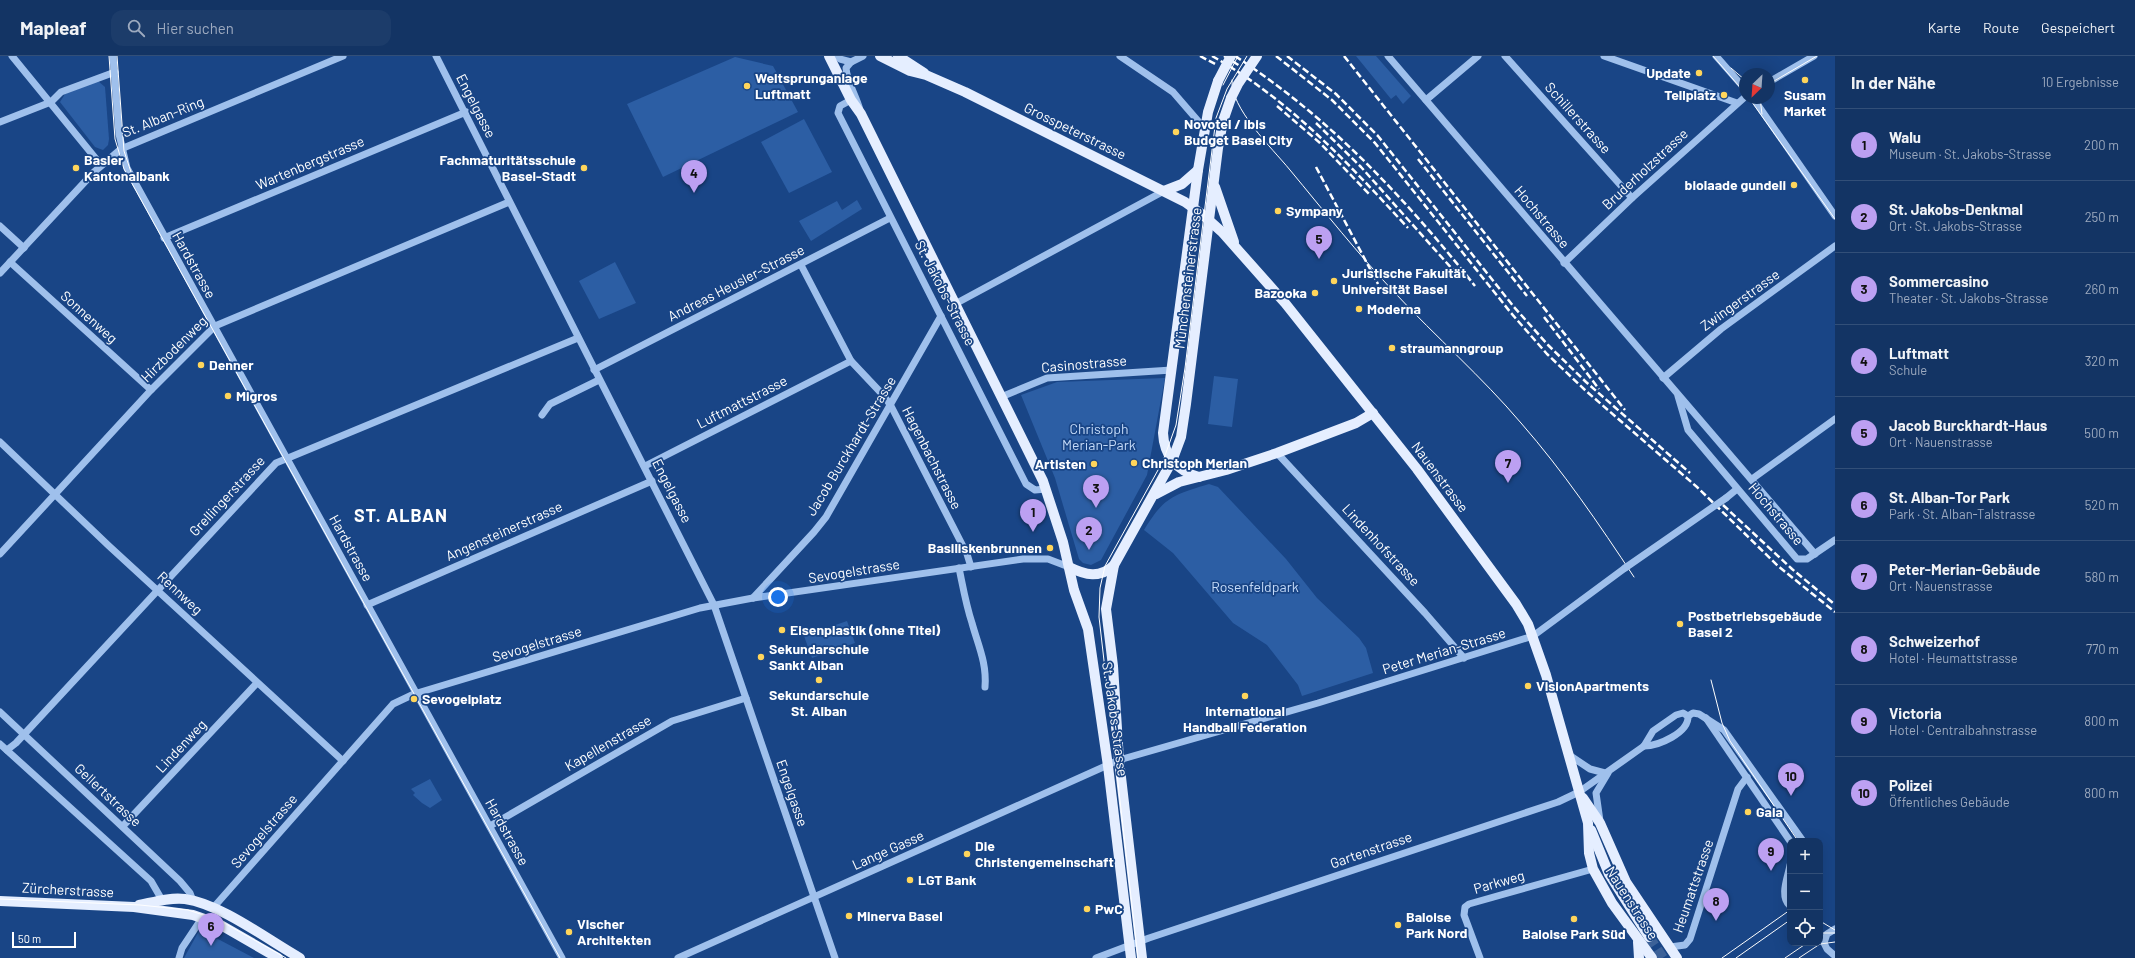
<!DOCTYPE html>
<html lang="de">
<meta charset="utf-8">
<style>
:root{--surface:#133464;--page:#1c3c6a;--text:#f1f3f6;--muted:#9daabf;--line:#324f78;--accent:#bca0f2}
body{margin:0;font-family:Barlow,sans-serif;background:var(--page);color:var(--text)}
.controls{position:absolute;right:12px;bottom:12px;display:grid;overflow:hidden;border-radius:8px;box-shadow:0 4px 16px #0002}
.controls button{width:36px;height:36px;display:grid;place-items:center;padding:0;border:0;border-bottom:1px solid var(--line);background:var(--surface);color:var(--text);font:20px sans-serif}
.compass{position:absolute;left:1739px;top:12px;width:36px;height:36px;border-radius:50%;background:var(--surface);box-shadow:0 4px 16px #0002;rotate:205deg}
.scale{position:absolute;left:12px;bottom:10px;width:64px;box-sizing:border-box;padding-left:4px;border:2px solid #fff;border-top:0;font-size:11px;line-height:14px;white-space:nowrap;color:#fff;-webkit-text-stroke:3px #194586;paint-order:stroke}
.you{position:absolute;left:778px;top:541px;width:14px;height:14px;margin:-10px;border:3px solid #fff;border-radius:50%;background:#1a73e8;box-shadow:0 0 0 6px #1a73e833}
.badge{display:grid;place-items:center;width:26px;height:26px;border-radius:50%;background:var(--accent);color:#111;font-size:13px;font-weight:700}
.pin{position:absolute;translate:-50% -33px;filter:drop-shadow(0 1px 2px #0008)}
.pin::after{content:'';position:absolute;top:21px;width:14px;height:12px;background:inherit;clip-path:polygon(0 0,100% 0,50% 100%)}
.list{margin:0;padding:0;list-style:none}
h2{display:flex;justify-content:space-between;align-items:center;height:52px;margin:0;padding:0 16px;font-size:17px}
h2 small{font-size:13px;font-weight:400;color:var(--muted)}
.list li{display:grid;grid-template-columns:26px 1fr auto;gap:12px;align-items:center;box-sizing:border-box;height:72px;padding:0 16px;border-top:1px solid var(--line)}
.list b{display:block;font-size:15px;white-space:nowrap}
.list p{margin:0;font-size:13px;white-space:nowrap;color:var(--muted)}
.list em{font-size:13px;font-style:normal;color:var(--muted)}
.icon{flex:none;width:22px;height:22px;fill:none;stroke:currentColor;stroke-width:2;stroke-linecap:round;stroke-linejoin:round}
.map{position:relative;flex:none;width:1835px;height:902px;overflow:hidden}
header{display:flex;align-items:center;gap:24px;box-sizing:border-box;height:56px;padding:0 20px;background:var(--surface);border-bottom:1px solid var(--line)}
header strong{font-size:19px}
nav{display:flex;gap:22px;margin-inline-start:auto;font-size:14px}
.search{width:280px;height:36px;background:var(--page);display:flex;align-items:center;gap:10px;box-sizing:border-box;padding:0 14px;border-radius:12px;color:var(--muted);font-size:15px}
main{display:flex}
aside{flex:1;background:var(--surface)}
.map>svg:first-child{display:block}
.green{fill:#2c5ea4}
.lines{fill:none;stroke-linecap:round;stroke-linejoin:round}
.major-tunnel{stroke:#3c6198;stroke-width:10;stroke-dasharray:10 5;stroke-linecap:butt}
.minor{stroke:#9fc0ec;stroke-width:7}
.major{stroke:#e5eeff;stroke-width:10}
.tram{stroke:#fff;stroke-width:1}
.rail{stroke:#fff;stroke-width:2.5;stroke-dasharray:7 3;stroke-linecap:butt}
.minor-bridge{stroke:#9fc0ec;stroke-width:7}
.major-bridge{stroke:#e5eeff;stroke-width:10}
.poi-dot{fill:#ffd55b;stroke:#194586;stroke-width:1.5}
.labels{text-anchor:middle;stroke-width:3.5;stroke-linejoin:round;paint-order:stroke}
.poi-label{font-size:14px;font-weight:bold;fill:#fff;stroke:#194586;text-anchor:start}
.street-label{font-size:14px;fill:#fff;stroke:#194586}
.park-label{font-size:14px;fill:#c5dbf9;stroke:#194586}
.district-label{font-size:18px;font-weight:bold;letter-spacing:1px;fill:#fff;stroke:#194586}
</style>
<header>
<strong>Mapleaf</strong>
<div class="search"><svg class="icon" aria-label="search" viewBox="0 0 24 24"><circle cx="10" cy="10" r="6"/><path d="M15 15l6 6"/></svg>Hier suchen</div>
<nav><a>Karte</a><a>Route</a><a>Gespeichert</a></nav>
</header>
<main>
<div class="map">
<svg width="1835" height="902" viewBox="0 0 1835 902">
<rect width="100%" height="100%" fill="#194586"/>
<g class="green">
<path d="M1356,0H1376L1411,40L1403,48L1396,39L1391,43Z"/>
<path d="M735,1L773,10L798,56L663,121L627,48Z"/>
<path d="M98,25L105,31L109,83L108,89L103,94L95,91L60,46L65,38Z"/>
<path d="M804,63L832,116L789,137L761,86Z"/>
<path d="M857,144L862,153L811,185L799,165L837,145L842,154Z"/>
<path d="M615,206L636,247L599,263L579,225Z"/>
<path d="M1214,320L1238,323L1232,371L1208,368Z"/>
<path d="M1165,322L1147,419L1101,504L1091,509L1083,507L1079,503L1055,422L1021,339L1057,326Z"/>
<path d="M1209,428L1218,431L1286,503L1317,542L1359,582L1366,592L1373,617L1302,640L1298,629L1267,589L1233,567L1173,497L1144,474C1164,441 1173,439 1209,428Z"/>
<path d="M847,565L855,587L812,602L804,580Z"/>
<path d="M430,723L442,744L430,752L422,747L413,739L415,737L411,733Z"/>
<path d="M199,875L216,882L254,902H184Z"/>
</g>
<g class="lines">
<path class="major-tunnel" d="M1649,881L1663,902"/>
<g class="minor">
<path d="M12,0L101,109"/>
<path d="M113,0L119,78L127,112L562,902"/>
<path d="M436,0L714,549L835,902"/>
<path d="M837,0L840,3L851,6"/>
<path d="M1120,0L1173,36L1205,73"/>
<path d="M1388,0L1815,498"/>
<path d="M1505,0L1632,142"/>
<path d="M1604,0L1737,47"/>
<path d="M1716,0L1745,33"/>
<path d="M1769,26L1814,0"/>
<path d="M1753,42L1835,160"/>
<path d="M851,44L840,50L838,57L1026,428L1035,434L1046,433"/>
<path d="M1426,44L1478,0"/>
<path d="M860,54C856,39 847,26 846,12L851,6L863,0"/>
<path d="M0,66L51,46L61,36L115,16"/>
<path d="M0,170L24,192"/>
<path d="M164,182L466,56"/>
<path d="M10,206L151,334"/>
<path d="M1564,207L1632,142L1745,41"/>
<path d="M801,209L851,305L884,340L891,350L967,498L971,511"/>
<path d="M0,217L94,116L121,93L343,0"/>
<path d="M955,248L1164,135"/>
<path d="M594,314L890,162"/>
<path d="M1663,322L1721,273L1835,190"/>
<path d="M1678,340L1688,374L1797,503H1807L1835,484"/>
<path d="M1001,341L1047,322L1172,314"/>
<path d="M542,359L550,348L599,324"/>
<path d="M0,386L109,490L343,705"/>
<path d="M1277,397L1425,557L1464,602"/>
<path d="M645,410L851,305"/>
<path d="M1752,423L1835,363"/>
<path d="M1726,442L1737,433"/>
<path d="M0,498L151,334L215,270L509,146"/>
<path d="M959,512C963,531 966,549 972,567C978,589 987,607 985,631"/>
<path d="M753,542L814,476L826,461L941,260"/>
<path d="M367,549L652,425"/>
<path d="M0,656L180,825L190,837L193,845"/>
<path d="M1688,660L1693,657L1699,658L1724,674L1803,785"/>
<path d="M1706,662L1790,785"/>
<path d="M0,688L151,825L162,844"/>
<path d="M1644,690C1658,690 1689,677 1688,660"/>
<path d="M7,694L16,687L276,407L578,282"/>
<path d="M1569,699L1590,713L1605,717"/>
<path d="M1600,765L1596,737L1608,717"/>
<path d="M123,770L257,627"/>
<path d="M490,770L672,665L746,642"/>
<path d="M1790,809C1788,821 1779,840 1790,850"/>
<path d="M213,852L393,648L414,638L700,552L753,542L1023,503H1048L1069,511"/>
<path d="M1835,873L1827,878L1824,887L1827,893L1835,900"/>
<path d="M1670,891L1685,889L1690,883L1738,733L1747,721"/>
<path d="M179,902L182,892L202,862"/>
<path d="M678,902L1119,704L1318,647L1533,580L1625,512"/>
<path d="M1096,902L1149,882L1558,746L1579,736L1644,690L1653,675L1676,659L1683,657L1688,660"/>
<path d="M1480,902L1464,859L1465,851L1469,848L1593,813"/>
</g>
<g class="major">
<path d="M829,0L851,44L861,58L1043,425L1063,486L1074,534L1088,573L1108,710L1131,902"/>
<path d="M880,0L910,15L926,19L965,36L1185,146L1203,159L1222,176L1285,247L1417,413L1516,548L1528,568L1546,619L1588,767L1589,797L1593,813L1612,847L1652,902"/>
<path d="M898,0L924,17"/>
<path d="M1215,131L1234,186"/>
<path d="M1164,135L1182,128L1198,114"/>
<path d="M1199,421C1177,415 1164,400 1163,377L1198,114L1208,56L1218,25"/>
<path d="M1156,438L1179,426L1226,414L1277,397L1356,367L1373,357"/>
<path d="M1114,509L1106,553L1113,610L1119,704L1142,902"/>
<path d="M1069,511C1085,519 1100,523 1114,509L1172,405L1181,381L1186,348L1218,92L1223,65L1231,42"/>
<path d="M1583,742L1600,767L1626,826L1677,902"/>
<path d="M1591,774L1609,818L1649,881"/>
<path d="M0,845L134,851L193,859L219,868L278,902"/>
<path d="M139,849C154,846 170,841 185,843C221,848 268,884 300,902"/>
<path d="M1638,886L1639,902"/>
</g>
<g class="tram">
<path d="M109,0L115,83L124,113L560,902"/>
<path d="M117,0L124,95L131,116"/>
<path d="M1713,0L1745,37"/>
<path d="M1731,12L1745,24"/>
<path d="M1232,24C1230,52 1272,92 1290,114C1324,155 1358,198 1395,237C1436,281 1482,321 1521,367C1563,415 1599,468 1634,521"/>
<path d="M1769,28L1817,0"/>
<path d="M1223,29L1238,0"/>
<path d="M1749,42L1835,163"/>
<path d="M1760,42L1762,58"/>
<path d="M1711,624L1722,667L1730,685L1798,785"/>
<path d="M0,843L140,849L188,854L219,864L286,902"/>
<path d="M1820,865L1835,874"/>
<path d="M1820,877H1835"/>
<path d="M1138,902L1099,561L1100,532L1105,510L1163,405L1176,369L1185,312L1216,62L1227,33L1247,0"/>
<path d="M1722,902L1790,854"/>
<path d="M1736,902L1790,864"/>
<path d="M1785,902L1807,887"/>
<path d="M1799,902L1820,888L1835,886"/>
</g>
<g class="rail">
<path d="M1200,0L1217,9"/>
<path d="M1212,0C1290,44 1348,107 1408,172"/>
<path d="M1224,0L1240,10"/>
<path d="M1235,0C1330,62 1405,142 1475,230"/>
<path d="M1276,0L1332,44L1375,87L1511,257L1547,298L1586,335L1697,431L1778,510L1835,556"/>
<path d="M1287,0L1336,38L1378,80L1514,251L1548,289L1586,326L1690,417"/>
<path d="M1344,0L1625,354"/>
<path d="M1277,50L1320,87L1369,138"/>
<path d="M1316,67L1361,111L1454,215"/>
<path d="M1418,103L1527,240"/>
<path d="M1316,111L1378,228"/>
<path d="M1544,261L1599,333"/>
<path d="M1723,449L1792,513L1833,547"/>
</g>
<path class="minor-bridge" d="M1625,512L1726,442"/>
<g class="major-bridge">
<path d="M1218,25L1231,0"/>
<path d="M1231,42L1238,28L1257,0"/>
</g>
</g>
<g class="poi-dot">
<circle cx="1699" cy="17" r="4"/>
<circle cx="1805" cy="24" r="4"/>
<circle cx="747" cy="30" r="4"/>
<circle cx="1724" cy="39" r="4"/>
<circle cx="1176" cy="76" r="4"/>
<circle cx="76" cy="112" r="4"/>
<circle cx="584" cy="112" r="4"/>
<circle cx="1794" cy="129" r="4"/>
<circle cx="1278" cy="155" r="4"/>
<circle cx="1334" cy="225" r="4"/>
<circle cx="1315" cy="237" r="4"/>
<circle cx="1359" cy="253" r="4"/>
<circle cx="1392" cy="292" r="4"/>
<circle cx="201" cy="309" r="4"/>
<circle cx="228" cy="340" r="4"/>
<circle cx="1134" cy="407" r="4"/>
<circle cx="1094" cy="408" r="4"/>
<circle cx="1050" cy="492" r="4"/>
<circle cx="1680" cy="568" r="4"/>
<circle cx="782" cy="574" r="4"/>
<circle cx="761" cy="601" r="4"/>
<circle cx="819" cy="624" r="4"/>
<circle cx="1528" cy="630" r="4"/>
<circle cx="1245" cy="640" r="4"/>
<circle cx="414" cy="643" r="4"/>
<circle cx="1748" cy="756" r="4"/>
<circle cx="967" cy="798" r="4"/>
<circle cx="910" cy="824" r="4"/>
<circle cx="1087" cy="853" r="4"/>
<circle cx="849" cy="860" r="4"/>
<circle cx="1574" cy="863" r="4"/>
<circle cx="1398" cy="869" r="4"/>
<circle cx="569" cy="876" r="4"/>
</g>
<g class="labels">
<g class="poi-label">
<text x="1691" y="22" text-anchor="end">Update</text>
<text x="755" y="27">Weitsprunganlage<tspan x="755" dy="16">Luftmatt</tspan></text>
<text x="1716" y="44" text-anchor="end">Tellplatz</text>
<text x="1805" y="44" text-anchor="middle">Susam<tspan x="1805" dy="16">Market</tspan></text>
<text x="1184" y="73">Novotel / ibis<tspan x="1184" dy="16">Budget Basel City</tspan></text>
<text x="84" y="109">Basler<tspan x="84" dy="16">Kantonalbank</tspan></text>
<text x="576" y="109" text-anchor="end">Fachmaturitätsschule<tspan x="576" dy="16">Basel-Stadt</tspan></text>
<text x="1786" y="134" text-anchor="end">biolaade gundeli</text>
<text x="1286" y="160">Sympany</text>
<text x="1342" y="222">Juristische Fakultät<tspan x="1342" dy="16">Universität Basel</tspan></text>
<text x="1307" y="242" text-anchor="end">Bazooka</text>
<text x="1367" y="258">Moderna</text>
<text x="1400" y="297">straumanngroup</text>
<text x="209" y="314">Denner</text>
<text x="236" y="345">Migros</text>
<text x="1142" y="412">Christoph Merian</text>
<text x="1086" y="413" text-anchor="end">Artisten</text>
<text x="1042" y="497" text-anchor="end">Basiliskenbrunnen</text>
<text x="1688" y="565">Postbetriebsgebäude<tspan x="1688" dy="16">Basel 2</tspan></text>
<text x="790" y="579">Eisenplastik (ohne Titel)</text>
<text x="769" y="598">Sekundarschule<tspan x="769" dy="16">Sankt Alban</tspan></text>
<text x="1536" y="635">VisionApartments</text>
<text x="819" y="644" text-anchor="middle">Sekundarschule<tspan x="819" dy="16">St. Alban</tspan></text>
<text x="422" y="648">Sevogelplatz</text>
<text x="1245" y="660" text-anchor="middle">International<tspan x="1245" dy="16">Handball Federation</tspan></text>
<text x="1756" y="761">Gaia</text>
<text x="975" y="795">Die<tspan x="975" dy="16">Christengemeinschaft</tspan></text>
<text x="918" y="829">LGT Bank</text>
<text x="1095" y="858">PwC</text>
<text x="857" y="865">Minerva Basel</text>
<text x="1406" y="866">Baloise<tspan x="1406" dy="16">Park Nord</tspan></text>
<text x="577" y="873">Vischer<tspan x="577" dy="16">Architekten</tspan></text>
<text x="1574" y="883" text-anchor="middle">Baloise Park Süd</text>
</g>
<g class="street-label">
<text transform="translate(476 50) rotate(63)" y="5">Engelgasse</text>
<text transform="translate(163 61) rotate(-22)" y="5">St. Alban-Ring</text>
<text transform="translate(1578 62) rotate(48)" y="5">Schillerstrasse</text>
<text transform="translate(1075 75) rotate(26)" y="5">Grosspeterstrasse</text>
<text transform="translate(310 107) rotate(-23)" y="5">Wartenbergstrasse</text>
<text transform="translate(1645 113) rotate(-43)" y="5">Bruderholzstrasse</text>
<text transform="translate(1542 161) rotate(50)" y="5">Hochstrasse</text>
<text transform="translate(194 209) rotate(61)" y="5">Hardstrasse</text>
<text transform="translate(1188 222) rotate(-83)" y="5">Münchensteinerstrasse</text>
<text transform="translate(736 227) rotate(-27)" y="5">Andreas Heusler-Strasse</text>
<text transform="translate(945 237) rotate(63)" y="5">St. Jakobs-Strasse</text>
<text transform="translate(1740 244) rotate(-36)" y="5">Zwingerstrasse</text>
<text transform="translate(89 261) rotate(42)" y="5">Sonnenweg</text>
<text transform="translate(174 293) rotate(-45)" y="5">Hirzbodenweg</text>
<text transform="translate(1084 308) rotate(-5)" y="5">Casinostrasse</text>
<text transform="translate(742 346) rotate(-27)" y="5">Luftmattstrasse</text>
<text transform="translate(851 390) rotate(-59)" y="5">Jacob Burckhardt-Strasse</text>
<text transform="translate(932 402) rotate(63)" y="5">Hagenbachstrasse</text>
<text transform="translate(1440 421) rotate(53)" y="5">Nauenstrasse</text>
<text transform="translate(672 435) rotate(63)" y="5">Engelgasse</text>
<text transform="translate(227 440) rotate(-47)" y="5">Grellingerstrasse</text>
<text transform="translate(1776 458) rotate(50)" y="5">Hochstrasse</text>
<text transform="translate(504 475) rotate(-24)" y="5">Angensteinerstrasse</text>
<text transform="translate(1381 489) rotate(47)" y="5">Lindenhofstrasse</text>
<text transform="translate(351 492) rotate(61)" y="5">Hardstrasse</text>
<text transform="translate(854 515) rotate(-9)" y="5">Sevogelstrasse</text>
<text transform="translate(180 537) rotate(43)" y="5">Rennweg</text>
<text transform="translate(537 588) rotate(-17)" y="5">Sevogelstrasse</text>
<text transform="translate(1444 595) rotate(-17)" y="5">Peter Merian-Strasse</text>
<text transform="translate(1115 663) rotate(82)" y="5">St. Jakobs-Strasse</text>
<text transform="translate(608 687) rotate(-30)" y="5">Kapellenstrasse</text>
<text transform="translate(181 690) rotate(-47)" y="5">Lindenweg</text>
<text transform="translate(792 737) rotate(71)" y="5">Engelgasse</text>
<text transform="translate(108 739) rotate(43)" y="5">Gellertstrasse</text>
<text transform="translate(264 775) rotate(-49)" y="5">Sevogelstrasse</text>
<text transform="translate(507 776) rotate(61)" y="5">Hardstrasse</text>
<text transform="translate(888 794) rotate(-24)" y="5">Lange Gasse</text>
<text transform="translate(1371 794) rotate(-19)" y="5">Gartenstrasse</text>
<text transform="translate(1499 826) rotate(-16)" y="5">Parkweg</text>
<text transform="translate(1693 830) rotate(-71)" y="5">Heumattstrasse</text>
<text transform="translate(68 834) rotate(3)" y="5">Zürcherstrasse</text>
<text transform="translate(1632 847) rotate(57)" y="5">Nauenstrasse</text>
</g>
<g class="park-label">
<text x="1099" y="378">Christoph<tspan x="1099" dy="16">Merian-Park</tspan></text>
<text x="1255" y="536">Rosenfeldpark</text>
</g>
<g class="district-label">
<text x="401" y="466">ST. ALBAN</text>
</g>
</g>
</svg>
<div class="controls">
<button>+</button>
<button>−</button>
<button><svg class="icon" aria-label="locate" viewBox="0 0 24 24"><circle cx="12" cy="12" r="6"/><path d="M12 2v4M12 18v4M2 12h4M18 12h4"/></svg></button>
</div>
<svg class="compass" viewBox="-18 -18 36 36"><path d="M0-13l5 13h-10z" fill="#e53935"/><path d="M0 13l5-13h-10z" fill="#9daabf"/></svg>
<div class="scale">50 m</div>
<div class="you"></div>
<div class="pin badge" style="left:1033px;top:476px">1</div>
<div class="pin badge" style="left:1089px;top:494px">2</div>
<div class="pin badge" style="left:1096px;top:452px">3</div>
<div class="pin badge" style="left:694px;top:137px">4</div>
<div class="pin badge" style="left:1319px;top:203px">5</div>
<div class="pin badge" style="left:211px;top:890px">6</div>
<div class="pin badge" style="left:1508px;top:427px">7</div>
<div class="pin badge" style="left:1716px;top:865px">8</div>
<div class="pin badge" style="left:1771px;top:815px">9</div>
<div class="pin badge" style="left:1791px;top:740px">10</div>
</div>
<aside>
<h2>In der Nähe<small>10 Ergebnisse</small></h2>
<ul class="list">
<li><span class="badge">1</span><div><b>Walu</b><p>Museum · St. Jakobs-Strasse</p></div><em>200 m</em></li>
<li><span class="badge">2</span><div><b>St. Jakobs-Denkmal</b><p>Ort · St. Jakobs-Strasse</p></div><em>250 m</em></li>
<li><span class="badge">3</span><div><b>Sommercasino</b><p>Theater · St. Jakobs-Strasse</p></div><em>260 m</em></li>
<li><span class="badge">4</span><div><b>Luftmatt</b><p>Schule</p></div><em>320 m</em></li>
<li><span class="badge">5</span><div><b>Jacob Burckhardt-Haus</b><p>Ort · Nauenstrasse</p></div><em>500 m</em></li>
<li><span class="badge">6</span><div><b>St. Alban-Tor Park</b><p>Park · St. Alban-Talstrasse</p></div><em>520 m</em></li>
<li><span class="badge">7</span><div><b>Peter-Merian-Gebäude</b><p>Ort · Nauenstrasse</p></div><em>580 m</em></li>
<li><span class="badge">8</span><div><b>Schweizerhof</b><p>Hotel · Heumattstrasse</p></div><em>770 m</em></li>
<li><span class="badge">9</span><div><b>Victoria</b><p>Hotel · Centralbahnstrasse</p></div><em>800 m</em></li>
<li><span class="badge">10</span><div><b>Polizei</b><p>Öffentliches Gebäude</p></div><em>800 m</em></li>
</ul>
</aside>
</main>
